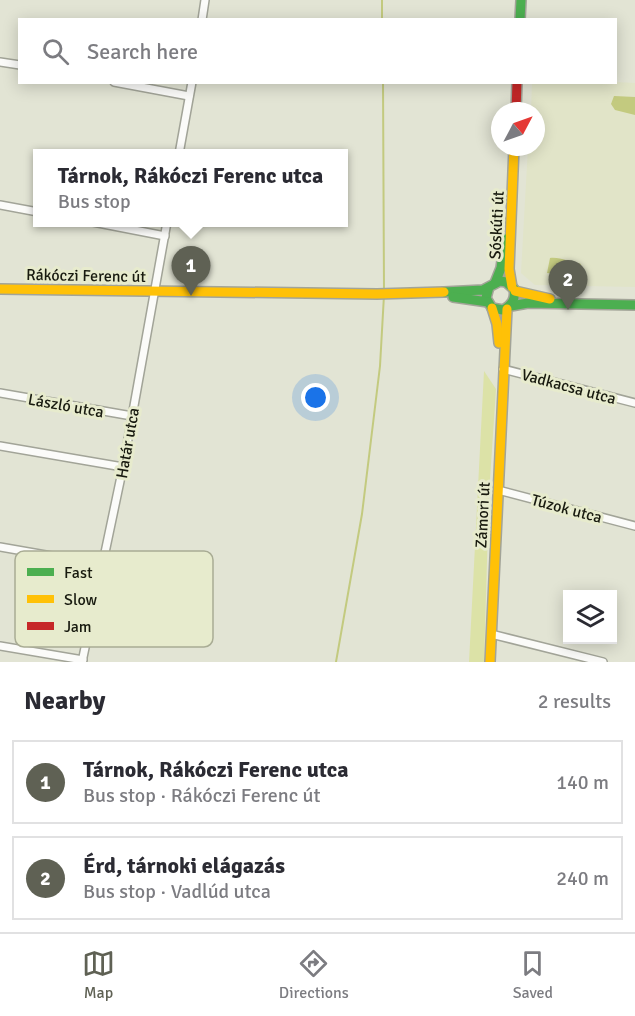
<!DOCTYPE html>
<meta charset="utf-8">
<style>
:root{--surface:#fff;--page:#f7f7f7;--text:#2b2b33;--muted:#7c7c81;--line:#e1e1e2;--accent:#5f6154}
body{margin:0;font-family:Signika,sans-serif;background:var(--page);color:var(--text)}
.controls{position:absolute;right:18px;bottom:18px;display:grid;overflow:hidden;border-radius:0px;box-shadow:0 3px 15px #0003}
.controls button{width:54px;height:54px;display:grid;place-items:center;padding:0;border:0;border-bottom:2px solid var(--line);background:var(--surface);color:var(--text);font:30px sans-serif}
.compass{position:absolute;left:491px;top:102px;width:54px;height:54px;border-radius:50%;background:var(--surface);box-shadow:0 3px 15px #0003;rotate:49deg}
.you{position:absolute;left:316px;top:398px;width:21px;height:21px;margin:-15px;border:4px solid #fff;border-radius:50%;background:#1a73e8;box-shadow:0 0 0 9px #1a73e833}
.badge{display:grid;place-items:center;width:39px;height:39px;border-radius:50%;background:var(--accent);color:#fff;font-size:20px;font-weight:700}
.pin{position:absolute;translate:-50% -50px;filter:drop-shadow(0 2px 3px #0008)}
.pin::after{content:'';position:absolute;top:32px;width:21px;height:18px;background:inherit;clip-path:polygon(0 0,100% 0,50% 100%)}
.popup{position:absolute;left:33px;top:149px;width:315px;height:78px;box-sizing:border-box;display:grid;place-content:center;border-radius:0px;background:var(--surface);filter:drop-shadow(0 2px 4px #0005);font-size:20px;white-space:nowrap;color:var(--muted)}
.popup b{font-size:22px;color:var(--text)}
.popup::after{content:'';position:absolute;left:50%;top:100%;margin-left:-12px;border:12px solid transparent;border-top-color:var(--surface)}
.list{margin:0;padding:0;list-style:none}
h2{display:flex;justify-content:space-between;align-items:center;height:78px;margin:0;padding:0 24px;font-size:26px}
h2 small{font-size:20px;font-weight:400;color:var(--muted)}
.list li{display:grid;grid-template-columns:39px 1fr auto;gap:18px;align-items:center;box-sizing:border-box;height:84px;margin:0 12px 12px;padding:0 12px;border:2px solid var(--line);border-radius:0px}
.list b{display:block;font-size:22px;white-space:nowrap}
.list p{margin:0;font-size:20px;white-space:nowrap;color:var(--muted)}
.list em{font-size:20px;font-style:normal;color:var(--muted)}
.icon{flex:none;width:33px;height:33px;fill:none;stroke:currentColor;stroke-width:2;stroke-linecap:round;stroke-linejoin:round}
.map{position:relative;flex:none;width:635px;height:662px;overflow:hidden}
.search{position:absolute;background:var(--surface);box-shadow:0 3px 15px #0003;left:18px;right:18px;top:18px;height:66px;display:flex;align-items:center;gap:15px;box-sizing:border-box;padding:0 21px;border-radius:0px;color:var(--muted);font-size:22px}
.sheet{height:270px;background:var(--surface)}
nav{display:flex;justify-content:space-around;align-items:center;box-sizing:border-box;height:84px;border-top:2px solid var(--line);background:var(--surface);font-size:16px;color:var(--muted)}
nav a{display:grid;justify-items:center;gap:3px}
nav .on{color:var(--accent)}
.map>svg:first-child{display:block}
.built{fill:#e1e4c8}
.green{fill:#dce2a7}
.water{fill:#c3ca7f}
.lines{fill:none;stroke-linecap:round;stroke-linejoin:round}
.stream{stroke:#c3ca7f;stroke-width:2}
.street-casing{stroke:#a2a498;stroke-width:10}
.fast-casing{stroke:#a2a498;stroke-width:12}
.slow-casing{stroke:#a2a498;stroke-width:12}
.jam-casing{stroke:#a2a498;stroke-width:12}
.street{stroke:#fbfbf9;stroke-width:7}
.fast{stroke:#4caf50;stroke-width:9}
.slow{stroke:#ffc107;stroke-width:9}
.jam{stroke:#c62828;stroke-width:9}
.labels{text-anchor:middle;stroke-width:6;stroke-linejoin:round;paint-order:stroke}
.street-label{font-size:16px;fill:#181a0f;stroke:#e7ebcd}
.key{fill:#e7ebcd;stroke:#a9ac94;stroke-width:1.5}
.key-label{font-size:16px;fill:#181a0f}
</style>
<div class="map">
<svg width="635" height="662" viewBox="0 0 635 662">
<rect width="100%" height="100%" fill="#e2e4d4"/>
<path class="built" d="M616,82L635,83V287L535,285L521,273L528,147H536V111H531L532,83Z"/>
<path class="green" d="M484,371L496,389L489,494L484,662H469Z"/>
<g class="water">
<path d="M614,96L635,97V115L615,110L611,104Z"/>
<path d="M550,258C561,257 569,262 581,264L579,276L547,273Z"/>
</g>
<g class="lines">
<g class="stream">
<path d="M382,0V20"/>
<path d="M383,82L384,290"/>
<path d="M336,662L362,514L380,366L384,295"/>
</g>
<g class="street-casing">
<g id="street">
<path d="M202,20L205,0"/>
<path d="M0,62L20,65"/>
<path d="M114,82L189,96"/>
<path d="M179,154L192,82"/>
<path d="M0,205L38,212"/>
<path d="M93,222L165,236"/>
<path d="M503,369L635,403"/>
<path d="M0,393L132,416"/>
<path d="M0,446L123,467"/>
<path d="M498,490L635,526"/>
<path d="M0,547L103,565"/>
<path d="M491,634L603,662"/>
<path d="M0,646L83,660"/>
<path d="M82,662L123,467L167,222"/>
</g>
</g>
<g class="fast-casing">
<g id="fast">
<path d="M520,20L521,0"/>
<path d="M495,283L501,268L505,239"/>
<path d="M444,292L483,290L500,281L506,282L514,289C516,299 512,305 503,310L492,308L486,298L489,287"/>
<path d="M453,297L488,302"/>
<path d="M511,306L528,303L635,305"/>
</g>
</g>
<g class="slow-casing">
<g id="slow">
<path d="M512,287L509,269L514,147"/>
<path d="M0,289L377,294L444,292"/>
<path d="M515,291L550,299"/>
<path d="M492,308L497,324L499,343"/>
<path d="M490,662L507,309"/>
</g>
</g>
<g class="jam-casing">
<path id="jam" d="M516,111L517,82"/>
</g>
<use href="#street" class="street"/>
<use href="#fast" class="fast"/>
<use href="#slow" class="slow"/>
<use href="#jam" class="jam"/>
</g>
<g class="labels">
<g class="street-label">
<text transform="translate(496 225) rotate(-87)" y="6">Sóskúti út</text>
<text transform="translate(86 275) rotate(1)" y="6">Rákóczi Ferenc út</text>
<text transform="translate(569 386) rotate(15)" y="6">Vadkacsa utca</text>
<text transform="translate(66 405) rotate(10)" y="6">László utca</text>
<text transform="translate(127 443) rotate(-80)" y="6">Határ utca</text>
<text transform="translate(567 508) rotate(15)" y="6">Túzok utca</text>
<text transform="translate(482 515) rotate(-87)" y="6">Zámori út</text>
</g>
</g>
<rect x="15" y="551" width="198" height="96" rx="9" class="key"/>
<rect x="27" y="568" width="27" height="8" fill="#4caf50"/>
<rect x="27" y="595" width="27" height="8" fill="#ffc107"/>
<rect x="27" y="622" width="27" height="8" fill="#c62828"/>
<g class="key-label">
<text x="64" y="578">Fast</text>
<text x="64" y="605">Slow</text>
<text x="64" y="632">Jam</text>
</g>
</svg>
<div class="controls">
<button><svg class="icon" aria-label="layers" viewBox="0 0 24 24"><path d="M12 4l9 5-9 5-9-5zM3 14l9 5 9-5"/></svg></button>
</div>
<svg class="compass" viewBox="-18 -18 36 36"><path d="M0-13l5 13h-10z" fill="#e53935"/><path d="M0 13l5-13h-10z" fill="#7c7c81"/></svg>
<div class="you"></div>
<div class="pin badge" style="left:191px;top:296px">1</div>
<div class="popup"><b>Tárnok, Rákóczi Ferenc utca</b>Bus stop</div>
<div class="pin badge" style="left:568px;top:310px">2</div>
<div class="search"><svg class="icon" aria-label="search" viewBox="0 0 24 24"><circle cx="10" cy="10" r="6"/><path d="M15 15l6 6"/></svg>Search here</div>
</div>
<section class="sheet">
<h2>Nearby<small>2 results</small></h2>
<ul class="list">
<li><span class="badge">1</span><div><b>Tárnok, Rákóczi Ferenc utca</b><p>Bus stop · Rákóczi Ferenc út</p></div><em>140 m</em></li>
<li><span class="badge">2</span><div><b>Érd, tárnoki elágazás</b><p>Bus stop · Vadlúd utca</p></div><em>240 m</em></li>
</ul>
</section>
<nav>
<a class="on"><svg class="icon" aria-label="map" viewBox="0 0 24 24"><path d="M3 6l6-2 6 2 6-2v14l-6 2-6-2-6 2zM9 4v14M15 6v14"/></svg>Map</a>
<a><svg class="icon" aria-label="directions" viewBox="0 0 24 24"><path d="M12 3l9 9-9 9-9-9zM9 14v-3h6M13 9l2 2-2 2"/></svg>Directions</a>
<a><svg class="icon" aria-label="saved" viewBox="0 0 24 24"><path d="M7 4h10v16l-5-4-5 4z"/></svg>Saved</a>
</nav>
